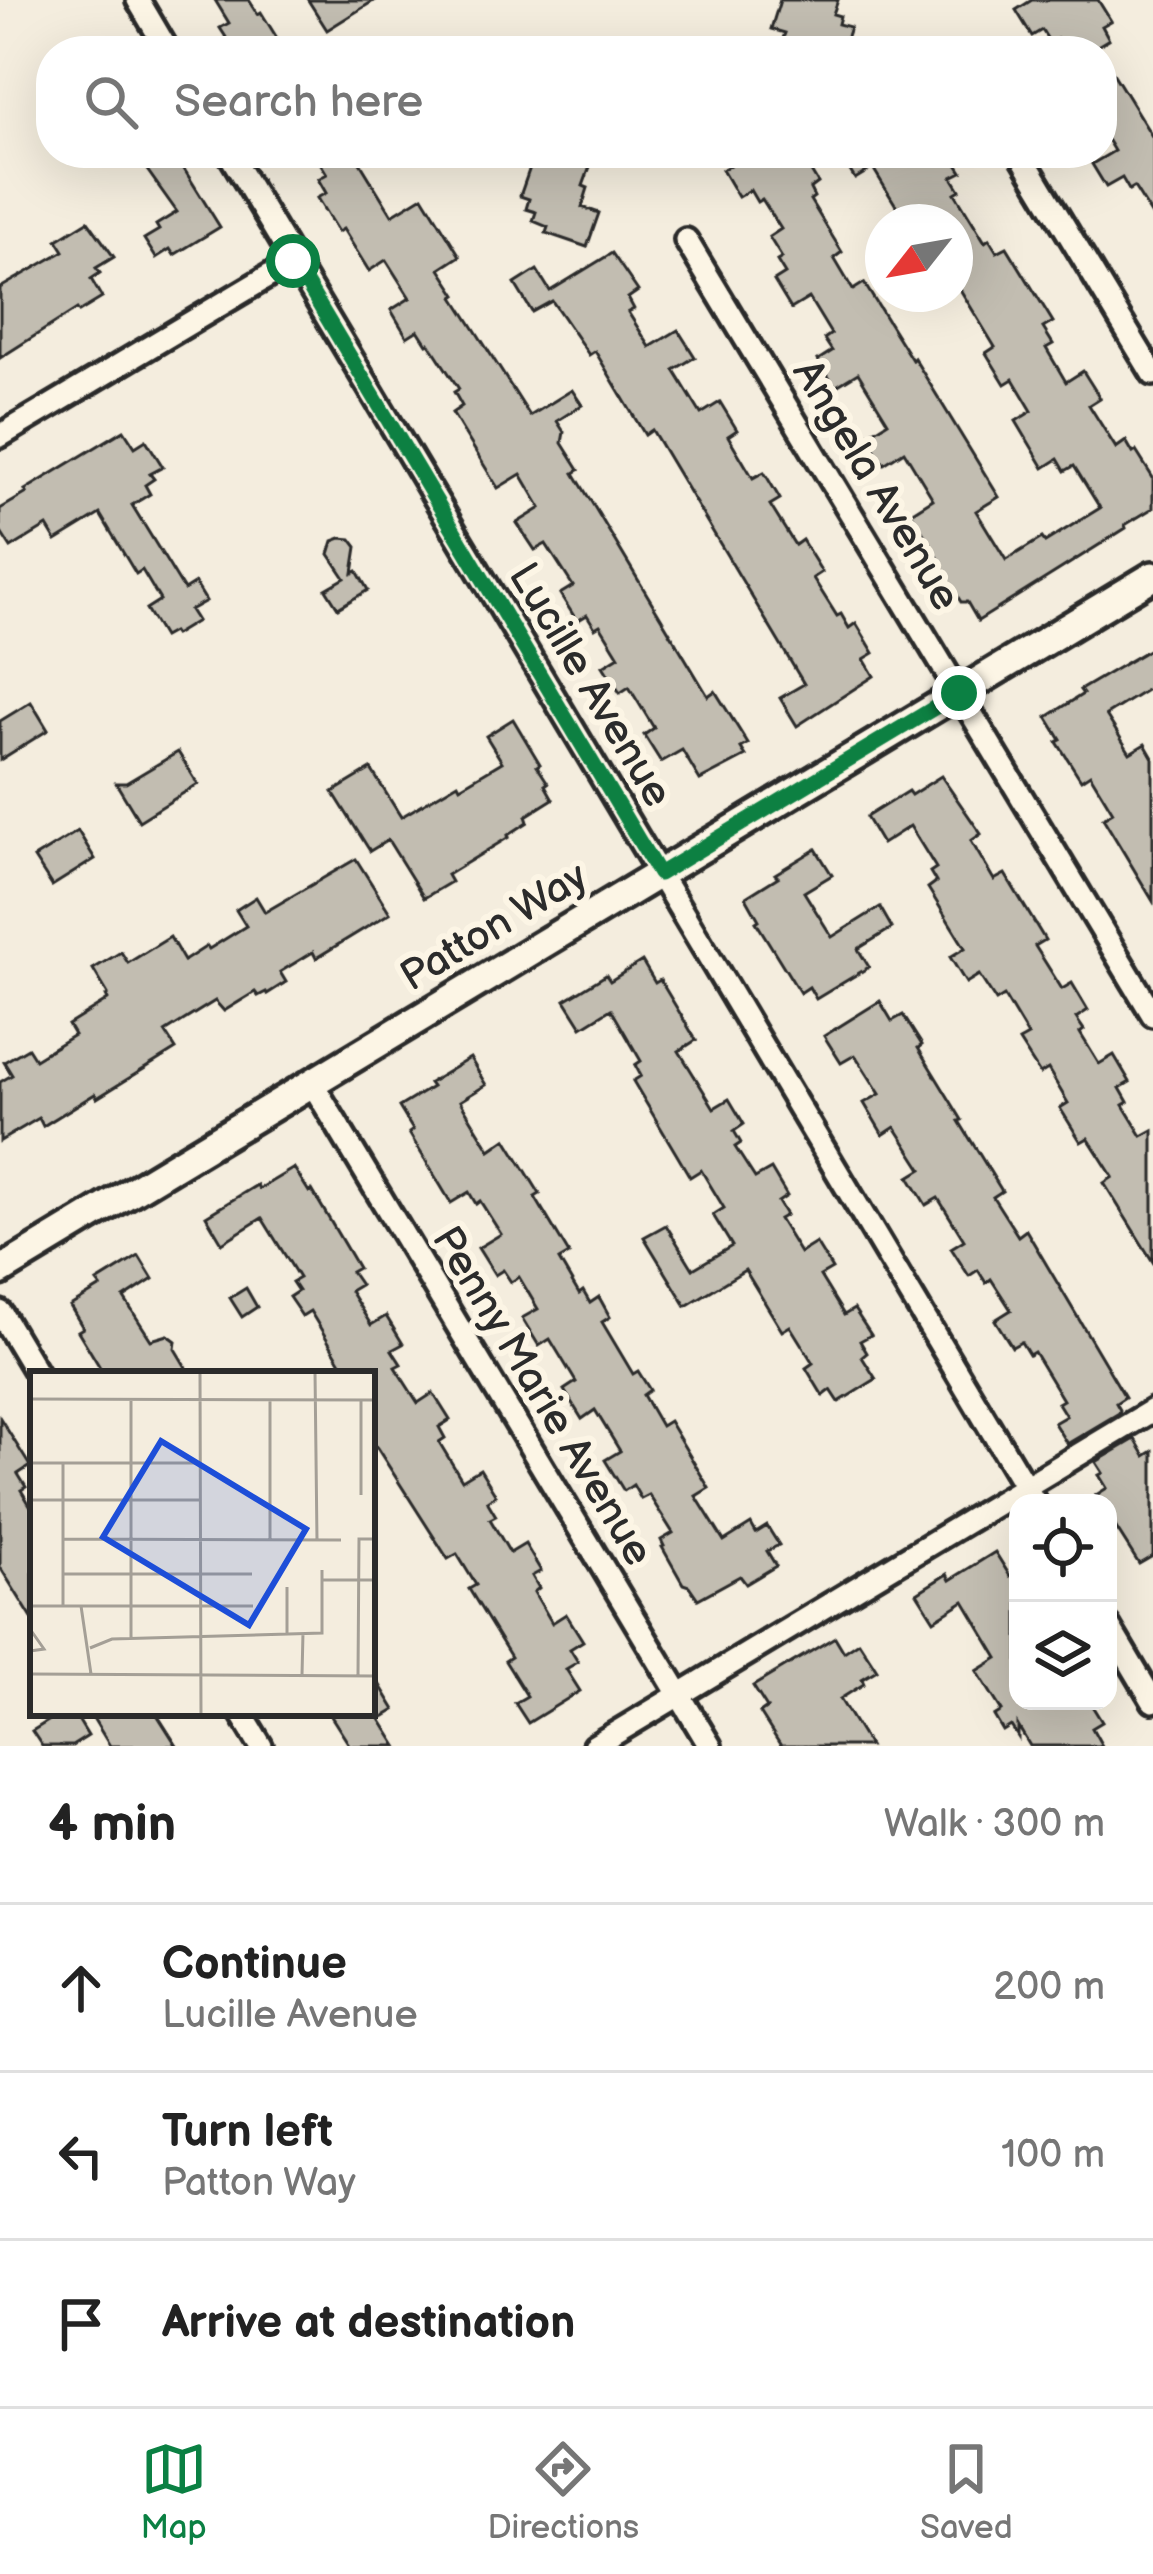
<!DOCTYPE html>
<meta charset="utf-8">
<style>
:root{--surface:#fff;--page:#f2f2f2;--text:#222;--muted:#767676;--line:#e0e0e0;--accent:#0b8043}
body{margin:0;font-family:"Balsamiq Sans",sans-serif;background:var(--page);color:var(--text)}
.controls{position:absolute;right:36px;bottom:36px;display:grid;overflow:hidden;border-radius:24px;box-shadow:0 12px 48px #0002}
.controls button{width:108px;height:108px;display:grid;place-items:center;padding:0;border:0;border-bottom:3px solid var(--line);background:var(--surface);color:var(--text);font:60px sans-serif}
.compass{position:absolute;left:865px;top:204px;width:108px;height:108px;border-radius:50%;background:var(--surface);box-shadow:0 12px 48px #0002;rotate:239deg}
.stop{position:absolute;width:36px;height:36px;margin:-27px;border:9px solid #0b8043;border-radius:50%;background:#fff}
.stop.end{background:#0b8043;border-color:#fff;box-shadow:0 3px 12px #0008}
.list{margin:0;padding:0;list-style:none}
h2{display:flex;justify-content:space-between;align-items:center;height:156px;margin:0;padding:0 48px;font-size:51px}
h2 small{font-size:39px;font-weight:400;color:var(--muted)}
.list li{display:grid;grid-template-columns:78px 1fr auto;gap:36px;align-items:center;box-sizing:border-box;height:168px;padding:0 48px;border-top:3px solid var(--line)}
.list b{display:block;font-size:45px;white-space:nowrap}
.list p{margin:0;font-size:39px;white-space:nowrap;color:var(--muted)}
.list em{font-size:39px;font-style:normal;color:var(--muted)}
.icon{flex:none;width:66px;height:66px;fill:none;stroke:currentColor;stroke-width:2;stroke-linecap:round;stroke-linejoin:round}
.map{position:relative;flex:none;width:1153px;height:1746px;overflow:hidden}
.search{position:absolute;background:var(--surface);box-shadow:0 12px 48px #0002;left:36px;right:36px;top:36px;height:132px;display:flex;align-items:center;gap:30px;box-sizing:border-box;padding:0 42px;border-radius:48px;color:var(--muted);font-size:45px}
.sheet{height:660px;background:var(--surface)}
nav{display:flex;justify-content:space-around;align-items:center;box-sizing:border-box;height:168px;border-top:3px solid var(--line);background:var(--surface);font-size:33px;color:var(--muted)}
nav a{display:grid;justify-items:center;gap:6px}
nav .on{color:var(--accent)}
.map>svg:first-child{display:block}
.building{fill:#c2bdb1;stroke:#2b2b2b;stroke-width:3}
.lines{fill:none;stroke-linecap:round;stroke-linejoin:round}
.minor-casing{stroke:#2b2b2b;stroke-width:30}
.tertiary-casing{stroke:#2b2b2b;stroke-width:36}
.minor{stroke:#fcf5e5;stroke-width:21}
.tertiary{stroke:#fcf5e5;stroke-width:27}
.route{stroke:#0b8043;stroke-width:15}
.labels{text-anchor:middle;stroke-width:12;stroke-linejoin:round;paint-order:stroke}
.street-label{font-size:42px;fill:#2b2b2b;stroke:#fcf5e5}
.inset-road{fill:none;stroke:#a49f96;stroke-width:3}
.view{fill:#1d4ed8;fill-opacity:0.15;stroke:#1d4ed8;stroke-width:6}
.inset-edge{fill:none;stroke:#2b2b2b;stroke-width:6}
</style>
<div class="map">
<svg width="1153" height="1746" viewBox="0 0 1153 1746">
<rect width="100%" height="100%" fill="#f4edde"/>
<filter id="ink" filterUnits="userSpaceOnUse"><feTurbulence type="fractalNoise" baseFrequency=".00833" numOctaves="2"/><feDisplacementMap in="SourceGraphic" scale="24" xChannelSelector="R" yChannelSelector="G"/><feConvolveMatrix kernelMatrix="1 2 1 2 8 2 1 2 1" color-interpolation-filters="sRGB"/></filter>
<g filter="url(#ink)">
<g class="building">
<path d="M215,0H249L258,14L261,12L285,51H235L220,28L229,23Z"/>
<path d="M308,0H375L327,30Z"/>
<path d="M780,0H838L833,14L840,16L838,24L850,27L842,51H814L782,41L785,33L771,29Z"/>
<path d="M1032,0H1098L1111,21L1102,26L1109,39L1089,51H1064L1057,39L1050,43L1042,30L1032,36L1016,10Z"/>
<path d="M1102,55L1153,138V217L1134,187L1129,190L1122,178L1106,187L1092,164L1114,151L1102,131Z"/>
<path d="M135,153H174L220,227L174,255L170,249L156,258L144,239L159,230L156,225L177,212Z"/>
<path d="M314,153H354L392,215L423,196L460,256L440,269L457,295L454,297L530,416L572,390L582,405L557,421L564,432L562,443L579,470L574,473L708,696L715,691L748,744L741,748L746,756L700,780L682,750L661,762L644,735L654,728L629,687L620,693L603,666L619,656L600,625L595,628L587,615L577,621L560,594L573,586L546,544L535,550L517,523L541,508L521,474L498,488L452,413L462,406L454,392L459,389L429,343L427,344L418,330L407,337L391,310L410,298L386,260L369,271L343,229L338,232L317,198L326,193L318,179L327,174Z"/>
<path d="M535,153H595L583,186L588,188L582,207L599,213L587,247L546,233L548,227L533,221L536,212L526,209L529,199L520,196Z"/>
<path d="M749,153H800L818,183L810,189L814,197L810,200L842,252L834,258L853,290L864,283L912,360L914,358L999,497L976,511L1006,560L1042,538L1045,542L1100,508L1074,466L1065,471L1058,459L1044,468L1016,421L1032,411L1013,379L1005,384L986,353L995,347L955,281V222H906L873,168L855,179L839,153H950L962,172L952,177L960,190L955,193L985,242L989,239L997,252L1007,247L1053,322L1043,328L1053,344L1046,348L1066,382L1083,371L1100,398L1089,405L1116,448L1126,441L1133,453L1136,451L1153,478V508L1125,525L1126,528L978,621L967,602H961L939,566L942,564L911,513L933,499L904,451L884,464L866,436L888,422L858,373L835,387L818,360L832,351L824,339L831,334L809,298L791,309L774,281L785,274L777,261L782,258L769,237L781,229L762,199L757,202L750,190L738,197L722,170Z"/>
<path d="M88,221L114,257L96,268L100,273L91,279L102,298L79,312L77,309L0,358V288L64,251L57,240Z"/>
<path d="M612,253L638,291L628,298L634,309L628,312L650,347L678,330L695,357L674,370L701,414L720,402L737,430L728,436L753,478L764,472L780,499L770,505L795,545L802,540L822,572L813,578L837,616L841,614L849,628L856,623L874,653L864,659L874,676L797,726L780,698L804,684L652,430L645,435L595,351L589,355L552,301L532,312L515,284L537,270L550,291Z"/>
<path d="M124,430L135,447L146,440L163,467L150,474L154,479L145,485L150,494L132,505L184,590L195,583L206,601L190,610L197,621L174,635L172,632L163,637L146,609L160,600L142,570L136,574L100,514L56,541L47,526L11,548L0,531V509L27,493L25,490Z"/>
<path d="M341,538L351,539L357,547L353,573L357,571L368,590L338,608L326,589L345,578L329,554L333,541Z"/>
<path d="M1153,647V686L1106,715L1130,753L1145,744L1153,758V901L1103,818L1113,812L1090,774L1081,780L1057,742L1061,740L1047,717L1083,694L1080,690Z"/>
<path d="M31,702L48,730L0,760V721Z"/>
<path d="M513,719L540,764L537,766L548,783L545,785L553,799L526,816L528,822L508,835L509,837L447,875L451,882L424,898L388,840L370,851L333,792L371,769L401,817L458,783L460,787L502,762L486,736Z"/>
<path d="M178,752L198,784L139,821L116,783H126Z"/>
<path d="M941,776L981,834L971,841L994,880L1005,874L1045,940L1035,946L1062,989L1072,983L1088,1010L1076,1018L1084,1030L1080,1033L1099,1064L1114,1055L1130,1082L1120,1088L1128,1102L1123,1105L1142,1136L1153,1130V1262L1104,1183L1113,1177L1088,1138L1081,1142L1060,1108L1068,1103L1048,1069L1040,1074L1019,1041L1028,1036L1004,996L996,1001L979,975L966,983L950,957L965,948L928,888L936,882L930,872L936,868L910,826L882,844L866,817L908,791L911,795Z"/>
<path d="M78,831L95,859L52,886L34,858Z"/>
<path d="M816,849L832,875L804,892L832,937L880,907L892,928L858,949L869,967L816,999L809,987L800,993L756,922L759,920L746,897L778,877L775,874Z"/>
<path d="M356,859L390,913L316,958L313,952L280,972L286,982L267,994L266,992L258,996L255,992L224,1011L215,1001L165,1032L176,1049L97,1098L95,1094L43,1126L39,1118L0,1141V1082L12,1075L4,1062L28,1048L35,1059L74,1035L68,1025L108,1000L106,996L108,994L93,969L121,952L128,963L170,937L184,961L207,946L209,949L246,926L236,910L256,897L265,912Z"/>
<path d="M642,961L655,983L660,980L696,1040L679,1051L714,1108L729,1099L744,1124L734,1131L741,1143L735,1147L755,1178L771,1169L787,1196L778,1202L786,1215L779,1219L800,1253L816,1243L832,1269L820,1276L844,1315L854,1309L871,1335L860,1341L867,1353L862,1357L876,1379L839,1402L831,1390L823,1396L806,1368L813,1363L790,1326L782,1331L745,1270L686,1306L644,1237L666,1225L693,1269L732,1246L713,1215L724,1208L701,1170L690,1177L633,1081L641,1076L635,1065L641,1061L611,1009L582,1027L565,1000L606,975L610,981Z"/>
<path d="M880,1001L892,1021L903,1015L922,1045L918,1048L962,1120L959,1121L1002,1191L993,1197L1018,1236L1026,1230L1125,1397L1116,1403L1120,1410L1119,1413L1067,1444L1054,1423L1066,1416L1058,1403L1063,1400L1034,1352L1029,1355L1021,1342L1012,1347L995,1320L1011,1310L991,1279L986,1283L978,1270L969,1276L951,1248L964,1240L938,1198L926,1205L909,1177L922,1169L895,1127L883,1135L864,1103L880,1094L855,1055L841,1063L824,1036Z"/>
<path d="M470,1058L486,1085L460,1101L490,1150L506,1139L540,1194L535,1197L569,1254L559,1260L579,1294L583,1291L590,1303L599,1297L610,1317L602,1322L633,1374L638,1371L650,1390L643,1395L661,1426L669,1421L709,1488L696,1496L724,1541L751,1524L756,1533L767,1526L779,1545L767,1551L776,1566L746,1584L740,1576L698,1599L689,1586L683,1584L662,1547L664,1546L661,1540L673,1533L649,1495L641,1499L633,1485L624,1491L605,1460L620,1451L595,1410L582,1419L564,1390L576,1382L550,1339L539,1346L522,1318L538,1309L519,1277L511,1282L503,1270L495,1275L478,1248L501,1234L480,1201L476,1204L469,1192L451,1203L409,1133L413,1130L399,1107L432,1087L429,1083Z"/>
<path d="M294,1168L309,1192L312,1190L358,1268L351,1272L360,1285L350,1291L371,1325L386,1316L403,1344L392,1350L401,1364L395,1367L418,1403L433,1393L450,1420L439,1427L445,1438L439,1442L462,1480L480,1469L496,1495L487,1501L496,1516L490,1519L510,1553L525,1544L541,1571L532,1576L539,1588L534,1592L552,1623L566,1614L583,1641L570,1649L578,1662L566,1669L580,1691L528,1723L515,1703L527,1696L505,1661L511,1657L469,1589L476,1585L457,1554L448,1559L372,1440V1374H348L310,1311L302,1316L289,1297L298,1291L292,1282L299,1278L262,1218L222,1243L206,1216L257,1185L259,1189Z"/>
<path d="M139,1256L153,1279L124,1298L151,1340L168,1335L176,1341L175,1349L190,1374H104L78,1331L83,1328L70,1306L101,1287L97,1282Z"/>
<path d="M246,1288L257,1307L242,1317L230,1298Z"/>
<path d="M0,1418L30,1466L18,1474L26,1487L21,1490L33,1510V1620L0,1567Z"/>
<path d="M1135,1439L1145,1456L1153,1451V1556L1139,1564L1108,1515V1503H1101L1096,1495L1107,1488L1099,1475L1103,1473L1096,1462Z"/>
<path d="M995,1552L1010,1576L1018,1572V1701H1089L1102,1722L1092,1728L1102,1746H1030L1018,1726V1737L1011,1726L1003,1731L994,1716L1002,1711L977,1671L998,1658L964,1601L934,1620L917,1593L947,1574L950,1580Z"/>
<path d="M835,1637L844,1652L859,1642L877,1670L862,1679L864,1684L840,1699L869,1746H781L760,1713L767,1708L753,1686Z"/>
<path d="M372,1672L395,1710L380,1719L397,1746H350L329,1713H372Z"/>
<path d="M61,1713H74L88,1736L72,1746H42L32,1731Z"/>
<path d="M90,1713H156L177,1746H110Z"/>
</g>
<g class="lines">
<g class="minor-casing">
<g id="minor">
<path d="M138,0L168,51"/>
<path d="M229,153L1035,1503"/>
<path d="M1020,153L1153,374"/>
<path d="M686,240L1153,1015"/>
<path d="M0,436L294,261"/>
<path d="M312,1083L710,1746"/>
<path d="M0,1312L37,1374"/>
<path d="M1108,1625L1153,1701"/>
<path d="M241,1713L261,1746"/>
<path d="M594,1746L1153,1410"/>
</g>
</g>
<g class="tertiary-casing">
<path id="tertiary" d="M0,1271L1153,576"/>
</g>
<use href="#minor" class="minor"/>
<use href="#tertiary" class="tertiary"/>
</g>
</g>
<g class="lines" filter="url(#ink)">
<path class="route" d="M293,261L659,874L959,693"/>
</g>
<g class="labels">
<g class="street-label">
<text transform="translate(878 484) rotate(59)" y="15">Angela Avenue</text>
<text transform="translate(592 684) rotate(59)" y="15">Lucille Avenue</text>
<text transform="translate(493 925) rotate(-31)" y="15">Patton Way</text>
<text transform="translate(544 1395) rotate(59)" y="15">Penny Marie Avenue</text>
</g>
</g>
<g transform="translate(30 1371)">
<rect width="345" height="345" fill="#f4edde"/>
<path class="inset-road" d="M170,1L171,344M285,1L287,169M0,28L345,29M101,28V268M331,28V124M0,92H170M33,92V235M0,129H170M33,168L311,169M240,169V29M33,203H222M292,209H345M257,216V262M0,235H223M51,235L61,303M0,258L14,278L0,280M60,277L82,268L292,262V199M0,303L345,305M272,304L273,262M328,304L329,168H345"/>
<path class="view" d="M131,70L276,158L219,254L73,166Z"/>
<rect width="345" height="345" class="inset-edge"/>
</g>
</svg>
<div class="controls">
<button><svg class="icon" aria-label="locate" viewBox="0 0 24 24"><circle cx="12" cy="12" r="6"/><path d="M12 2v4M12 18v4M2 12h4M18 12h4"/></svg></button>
<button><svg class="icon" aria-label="layers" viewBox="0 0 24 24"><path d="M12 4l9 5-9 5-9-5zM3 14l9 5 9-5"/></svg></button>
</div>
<svg class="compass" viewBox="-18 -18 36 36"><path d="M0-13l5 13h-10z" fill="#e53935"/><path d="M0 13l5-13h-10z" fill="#767676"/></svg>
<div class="stop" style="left:293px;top:261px"></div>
<div class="stop end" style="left:959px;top:693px"></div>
<div class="search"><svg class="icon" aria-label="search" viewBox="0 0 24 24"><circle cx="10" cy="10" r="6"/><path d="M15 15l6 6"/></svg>Search here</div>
</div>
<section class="sheet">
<h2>4 min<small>Walk · 300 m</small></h2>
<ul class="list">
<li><svg class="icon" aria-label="ahead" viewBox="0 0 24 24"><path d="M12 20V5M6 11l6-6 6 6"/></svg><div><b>Continue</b><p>Lucille Avenue</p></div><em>200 m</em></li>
<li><svg class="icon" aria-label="left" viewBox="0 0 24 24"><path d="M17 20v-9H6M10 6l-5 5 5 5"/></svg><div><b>Turn left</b><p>Patton Way</p></div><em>100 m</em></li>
<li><svg class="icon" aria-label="arrive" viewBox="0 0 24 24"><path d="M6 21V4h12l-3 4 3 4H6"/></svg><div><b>Arrive at destination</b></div></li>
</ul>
</section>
<nav>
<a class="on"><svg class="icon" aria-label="map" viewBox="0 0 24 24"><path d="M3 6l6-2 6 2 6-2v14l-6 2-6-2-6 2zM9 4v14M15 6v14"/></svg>Map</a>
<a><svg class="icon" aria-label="directions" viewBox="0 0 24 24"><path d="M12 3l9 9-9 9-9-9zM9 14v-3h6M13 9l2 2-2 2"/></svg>Directions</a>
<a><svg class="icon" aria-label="saved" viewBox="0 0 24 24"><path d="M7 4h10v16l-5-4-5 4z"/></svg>Saved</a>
</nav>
